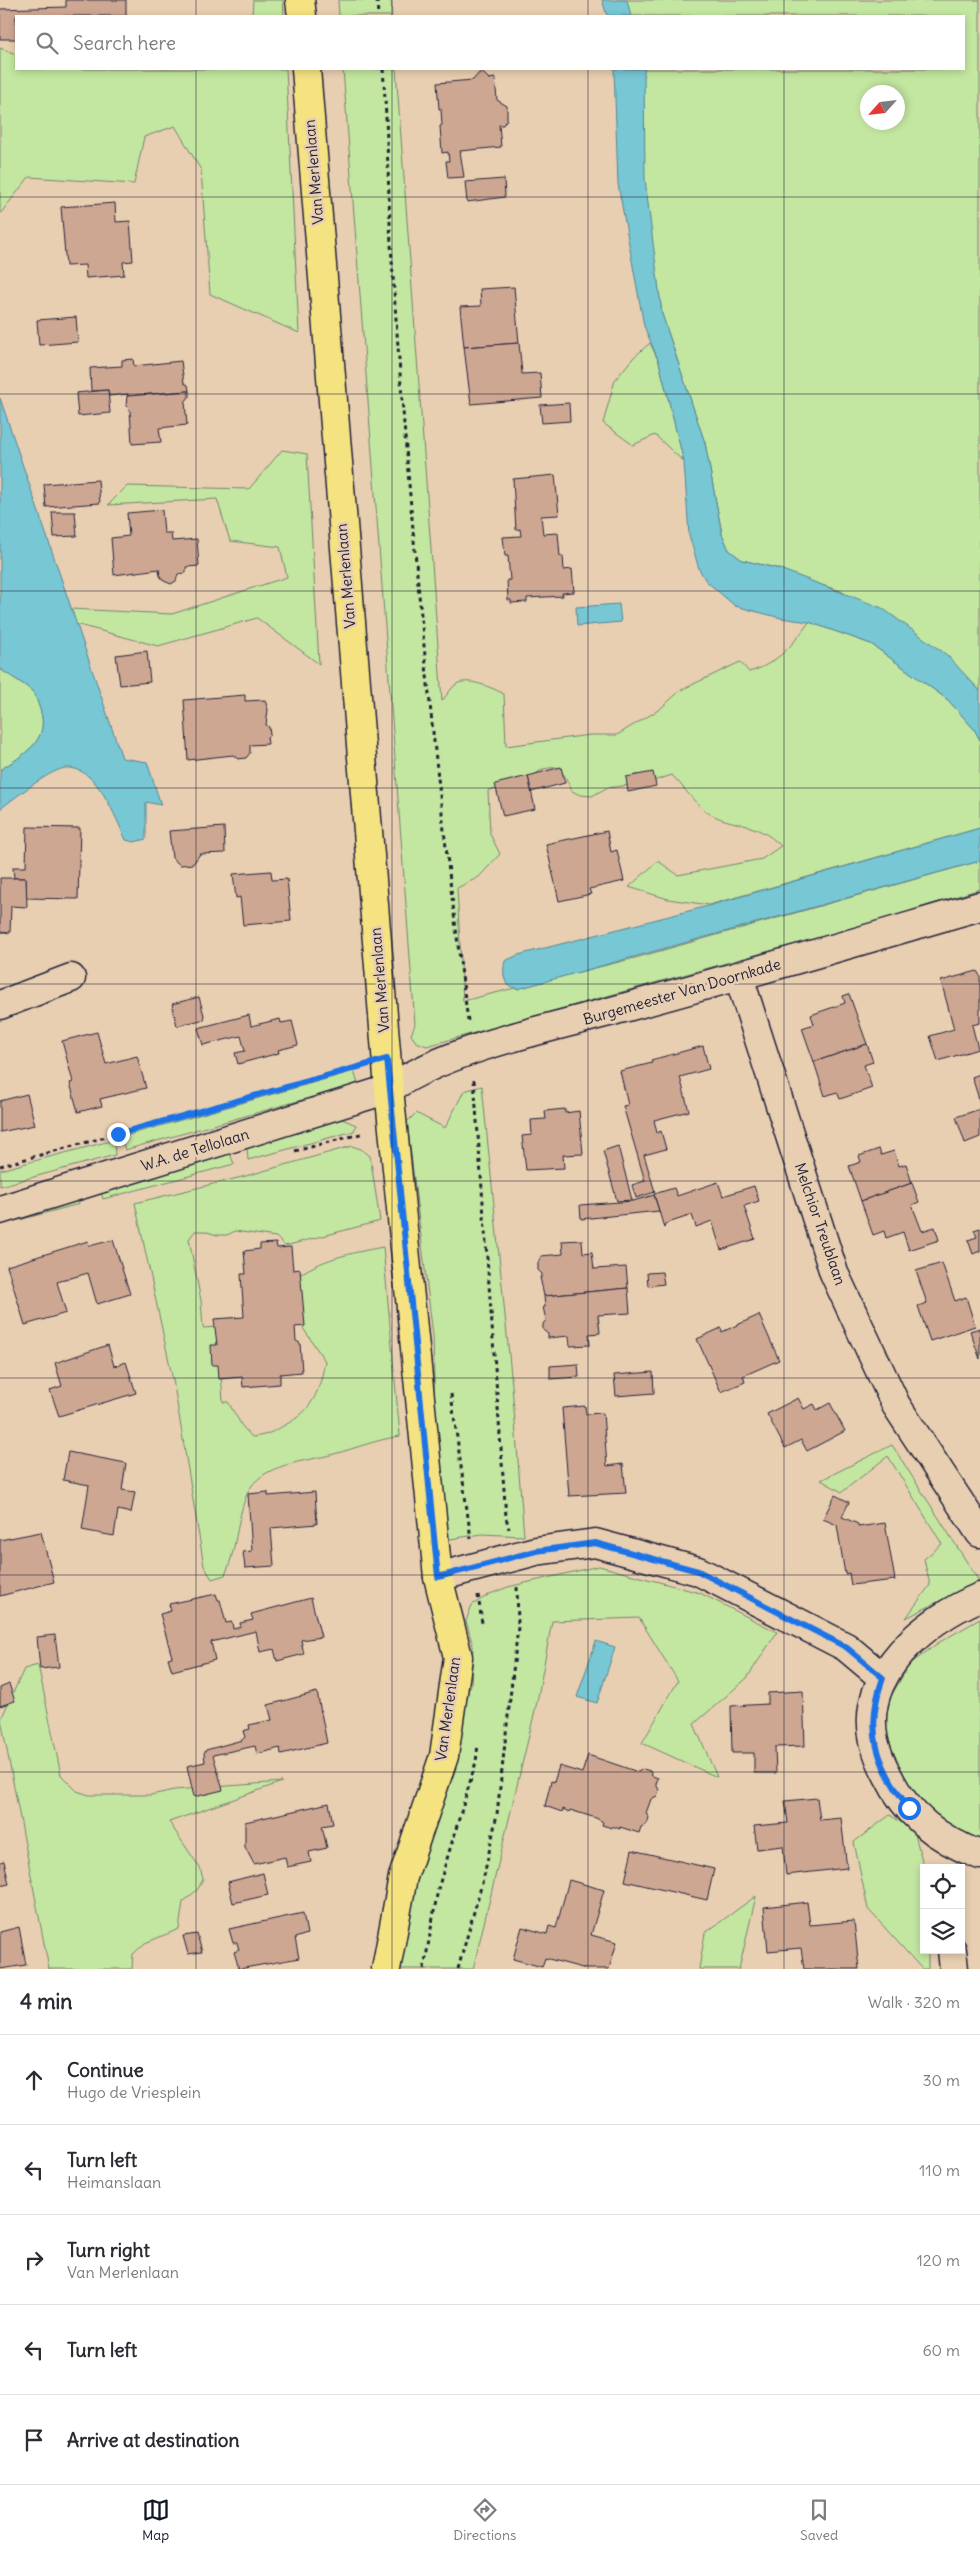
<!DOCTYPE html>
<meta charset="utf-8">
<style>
:root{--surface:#fff;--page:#f7f7f7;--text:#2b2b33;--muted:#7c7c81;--line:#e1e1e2;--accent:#111827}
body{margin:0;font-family:Delius,sans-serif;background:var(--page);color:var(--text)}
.controls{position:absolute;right:15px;bottom:15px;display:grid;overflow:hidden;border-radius:0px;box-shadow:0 2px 8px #0003}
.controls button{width:45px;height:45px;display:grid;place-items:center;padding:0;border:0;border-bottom:1px solid var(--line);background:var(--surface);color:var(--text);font:25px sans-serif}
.compass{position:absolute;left:860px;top:85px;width:45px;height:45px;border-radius:50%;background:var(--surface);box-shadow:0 2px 8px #0003;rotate:243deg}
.stop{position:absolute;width:15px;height:15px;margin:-11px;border:4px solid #1a73e8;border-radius:50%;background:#fff}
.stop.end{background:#1a73e8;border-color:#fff;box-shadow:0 1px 5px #0008}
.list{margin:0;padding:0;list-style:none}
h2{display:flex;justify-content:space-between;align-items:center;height:65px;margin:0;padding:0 20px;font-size:21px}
h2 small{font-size:16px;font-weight:400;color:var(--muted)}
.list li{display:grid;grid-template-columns:32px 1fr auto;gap:15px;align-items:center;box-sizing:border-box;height:90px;padding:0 20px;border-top:1px solid var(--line)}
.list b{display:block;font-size:19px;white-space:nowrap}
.list p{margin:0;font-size:16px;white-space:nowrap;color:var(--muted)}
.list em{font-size:16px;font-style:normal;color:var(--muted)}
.icon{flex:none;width:28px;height:28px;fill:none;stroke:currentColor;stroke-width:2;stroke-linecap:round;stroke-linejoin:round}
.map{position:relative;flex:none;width:980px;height:1969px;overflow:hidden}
.search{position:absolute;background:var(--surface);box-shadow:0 2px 8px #0003;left:15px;right:15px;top:15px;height:55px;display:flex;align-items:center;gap:12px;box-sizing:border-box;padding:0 18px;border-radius:0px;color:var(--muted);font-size:19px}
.sheet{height:515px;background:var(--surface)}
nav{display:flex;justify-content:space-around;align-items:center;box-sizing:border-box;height:70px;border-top:1px solid var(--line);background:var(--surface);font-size:14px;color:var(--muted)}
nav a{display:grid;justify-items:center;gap:2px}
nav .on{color:var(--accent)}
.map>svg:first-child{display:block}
.green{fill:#c3e7a0;stroke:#72846e;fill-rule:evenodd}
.water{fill:#78c7d4;stroke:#568597}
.building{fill:#cea793;stroke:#22223b}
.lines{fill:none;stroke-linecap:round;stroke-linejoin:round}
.minor-casing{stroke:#22223b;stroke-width:31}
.major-casing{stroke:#22223b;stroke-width:31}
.path{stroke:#22223b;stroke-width:3;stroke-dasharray:4 4;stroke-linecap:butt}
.minor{stroke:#e9cfb1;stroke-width:28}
.major{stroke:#f5e382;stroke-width:28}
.route{stroke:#1a73e8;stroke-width:6}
.grid{fill:none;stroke:#22223b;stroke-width:1;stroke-opacity:0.55}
.labels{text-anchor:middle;stroke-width:5;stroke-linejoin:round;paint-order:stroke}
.street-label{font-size:15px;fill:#22223b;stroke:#e9cfb1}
</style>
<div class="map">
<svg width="980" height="1969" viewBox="0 0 980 1969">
<rect width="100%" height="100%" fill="#e9cfb1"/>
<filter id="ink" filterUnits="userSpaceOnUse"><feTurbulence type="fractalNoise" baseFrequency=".02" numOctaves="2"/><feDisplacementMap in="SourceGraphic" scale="10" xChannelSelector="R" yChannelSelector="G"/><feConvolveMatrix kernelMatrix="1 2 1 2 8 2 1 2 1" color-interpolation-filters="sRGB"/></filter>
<g filter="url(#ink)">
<g class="green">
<path d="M253,0H283L284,16H252Z"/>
<path d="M338,0H391L392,16H339Z"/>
<path d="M617,0H980V691L971,681L841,591L793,576L780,569L742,560L729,550L722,534L705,443L662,314L629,69H964V16H621ZM868,92H898V122H868Z"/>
<path d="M0,48L16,54V69H286L299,333L210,294L201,170L175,126L144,137L134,184L29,177L0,214Z"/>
<path d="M343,69H396L442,701C446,696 450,690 455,685C466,676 493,688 504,694L506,746L590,735H617L660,709L681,690L740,662L749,672C777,664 793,645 809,622L871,644L948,700L974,729L980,740V828L709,905L668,899L629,887L658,861L678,875L762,859L781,846C755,819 729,828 704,810C692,800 683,786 672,775L647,783L606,788L592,796L580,795L572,791L565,776L557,767L543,769L514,788L488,790L490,834L500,854L479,877L457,888L463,1001L635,958L980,861V889L885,919L427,1046L416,1042L411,1035L415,1024Z"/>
<path d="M650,343L659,362L684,462L655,435L633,445L603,423L615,380L633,358Z"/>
<path d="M282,450L307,454L319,664L257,618L158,646L75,624L70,609L172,614L287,577L280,547L230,541L217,499L108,505L127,486L249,489Z"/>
<path d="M0,669C10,676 23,683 32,691C36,695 38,704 40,709C51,741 23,755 0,770Z"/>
<path d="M354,1071L358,1084L125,1150L121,1137Z"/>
<path d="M482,1086L512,1385L524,1536L482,1534L450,1539L443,1532L435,1427L433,1335L407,1122L416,1113L445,1128L464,1091Z"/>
<path d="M342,1119L356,1125L354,1131L248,1160L247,1147Z"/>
<path d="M114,1140L115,1155L0,1186V1170Z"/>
<path d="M352,1146L361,1149L370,1156L380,1221L285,1246L276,1237L235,1231L227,1235H217L204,1231H195L189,1239L201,1301L203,1328L218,1327L223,1402H228L242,1426L252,1437C265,1436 273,1432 285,1425C313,1411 320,1390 325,1361L303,1328L292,1291L293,1279C320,1259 351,1253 383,1247L400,1436C376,1440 356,1448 334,1454C306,1462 260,1463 247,1494C236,1520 237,1550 225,1575L212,1579L204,1566L174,1385L135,1203L246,1176Z"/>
<path d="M229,1151L234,1164L103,1199L100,1189Z"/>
<path d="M76,1194L79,1204L19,1220L16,1210Z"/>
<path d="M892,1445L979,1581L906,1618L930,1585L924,1559L942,1544L888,1456L842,1492L821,1480Z"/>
<path d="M599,1566L700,1593L777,1632L747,1678L694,1724L717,1777L642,1743L678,1681L639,1618L552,1621L537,1702L473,1969H399L421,1857L451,1727L471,1685L473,1646L466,1621L472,1605L490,1594L508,1587Z"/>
<path d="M980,1619V1840L938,1823L901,1784L886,1744L885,1720L890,1698L909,1665L938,1643Z"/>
<path d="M38,1665L61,1775L77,1791L89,1795H151L174,1790L282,1782L169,1822L200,1868L203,1879L198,1889L183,1902L179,1929L145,1943L133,1954L132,1969H49L1,1719L24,1669Z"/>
<path d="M890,1815L914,1831L924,1868V1950H928V1969H922L868,1909L854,1842Z"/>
<path d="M756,1896L739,1969H699L705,1933Z"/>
</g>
<g class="water">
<path d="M602,0H627L631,16H607Z"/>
<path d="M614,69H644L645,179L662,314L705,443L722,534L729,550L742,560L780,569L882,608L947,655L980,691V740L974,729L948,700L871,644L809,622L781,618L735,606L706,581L699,569L689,535L684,462L659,362L644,326L618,184Z"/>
<path d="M0,398L122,758L147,762L161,805L146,802V839L134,842L126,840C115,817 97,765 65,768C48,771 15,798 0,809V770C23,755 51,741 40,709C38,704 36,695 32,691C23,683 10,676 0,669Z"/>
<path d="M619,604L621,622L577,626L576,607Z"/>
<path d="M980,828V861L518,989L507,985C503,976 503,970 505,961L518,955L704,907Z"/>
<path d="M596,1641L615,1647L597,1703L577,1697Z"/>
</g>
<g class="building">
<path d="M66,0H126V16H16V39H0V9L66,7Z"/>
<path d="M479,73H483L489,79L495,78L497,100L507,106V119L503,125H499L501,147L460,151L464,177L448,178L446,161H449L448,152L442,153L440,126L442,125L441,109H439L437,83L473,80Z"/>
<path d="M504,179L505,197L467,202L465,182Z"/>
<path d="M115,203L116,222L130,221L133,261L123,262L124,275L86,278L85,265L66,266L61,207Z"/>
<path d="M514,287L519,343L464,347L460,307L481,306L480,289Z"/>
<path d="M76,317L78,342L39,345L37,320Z"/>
<path d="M519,343L522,374L540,373L542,398L471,404L464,347Z"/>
<path d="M133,359L134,366L181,361L184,383L188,385L189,391L127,396L128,394L109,396L108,390L91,391L90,368L122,366V360Z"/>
<path d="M108,390L110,413L78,416L76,393Z"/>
<path d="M189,391V397L185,402L187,425L159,428L161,442L132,444L130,410L126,406L127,396Z"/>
<path d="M569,403L570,421L542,423L540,405Z"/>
<path d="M555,475L559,515L541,516L543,534L558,533L560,556H563L564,570L572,569L574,592L562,593L563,596L527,598V602L511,603V600H508L507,580H510L508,556H505L503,537L521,536L520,529L516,530L513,479Z"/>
<path d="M98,480L100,503L46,507L44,484Z"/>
<path d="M162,510L164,533H171L172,541L197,539L199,566L186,567V573L178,574L176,581L171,584L164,581L160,576L159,569L114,575L111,538L129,536L127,513Z"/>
<path d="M52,512H75L77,536L54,537Z"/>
<path d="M147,651L150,682L120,685L116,655Z"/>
<path d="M245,695V701L265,700L268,710L266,725L269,727L270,735L267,737L268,744L250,745V753L246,758L238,759L233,755L188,760L184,700Z"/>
<path d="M561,767L565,783L531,792L528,776Z"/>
<path d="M653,772L656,786L628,792L626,777Z"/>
<path d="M528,776L535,809L503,816L495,784Z"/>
<path d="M27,827L80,828L78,899L26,898V878H14L13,867H26Z"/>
<path d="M224,827L225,853L200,854L193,864L180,865L172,858L169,831Z"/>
<path d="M607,831L611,852L617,850L624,881L589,889L591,894L559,901L546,844Z"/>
<path d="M271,871L272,880L287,879L291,921L243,925L240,897L236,898L233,874Z"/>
<path d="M0,878H26L27,907L11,906L10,933L0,932Z"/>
<path d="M977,971L980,976V1023L972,1025L978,1049L938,1061L930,1036L954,1029L941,981Z"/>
<path d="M849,994L867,1044L814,1062L802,1028L814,1024L811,1015L845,1003L843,996Z"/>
<path d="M199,997L205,1019L177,1026L172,1004Z"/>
<path d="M249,1015L251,1026L280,1019L281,1023L292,1021L298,1045L278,1050L279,1053L238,1064L235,1053L245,1051L241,1036L203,1045L198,1028Z"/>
<path d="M97,1032L106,1064L137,1056L146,1088L100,1099L102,1106L78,1112L70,1083L73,1082L62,1041Z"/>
<path d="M867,1044L873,1062L864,1065L872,1088L840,1099L837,1092L825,1096L814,1062Z"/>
<path d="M703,1046L709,1069L680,1077L689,1111L654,1120L657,1133L661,1131L666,1149L644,1155L655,1192L636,1198L632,1185L645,1181L623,1106L628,1105L620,1071L652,1063L651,1060Z"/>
<path d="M980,1074V1102L972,1077Z"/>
<path d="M27,1094L35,1125L0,1132V1101Z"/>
<path d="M565,1109V1113L579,1111L583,1154L563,1155L564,1168L526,1170L522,1136L532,1135L531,1120L546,1119L545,1111Z"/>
<path d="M980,1109V1137L965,1143L956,1117Z"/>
<path d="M618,1146L632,1200L617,1201L603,1151Z"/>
<path d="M879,1149L881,1155L894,1151L899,1166L906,1164L912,1183L861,1201L849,1166L861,1162L859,1156Z"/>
<path d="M718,1182L723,1196L754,1186L759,1201L744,1206L755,1239L721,1250L712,1221L696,1227L692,1215L665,1224L664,1228L654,1194L674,1188L677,1196Z"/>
<path d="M912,1183L919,1202L912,1205L922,1231L935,1227L939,1240L909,1250L903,1232L886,1238L884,1231L873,1235L861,1201Z"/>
<path d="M654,1195L659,1211L581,1219L580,1205L633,1201Z"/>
<path d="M980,1228V1251L973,1254L968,1240L977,1237L974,1230Z"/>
<path d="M113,1240L130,1294L97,1304L88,1273L57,1282L66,1313L25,1325L7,1266L88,1241L89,1246Z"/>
<path d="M582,1240L583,1253L592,1252L594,1269L626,1267L628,1288L544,1296L540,1277H542V1274L538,1270V1263L541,1256L563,1254L562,1241Z"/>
<path d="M276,1243L277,1248L291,1247L293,1270L300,1269L305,1326L295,1327L296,1341L300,1343L302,1372L280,1374V1384L243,1387L242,1377L219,1379L218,1365H212L211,1345H217L214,1319L244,1317L241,1274H246L244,1251L260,1249V1244Z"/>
<path d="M942,1263L955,1301L966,1297L975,1326L930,1341L918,1306L927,1303L916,1271Z"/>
<path d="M662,1272L664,1284L648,1286L647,1273Z"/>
<path d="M628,1288L630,1313L598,1315L600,1333L589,1334L590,1345L570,1346L569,1336L548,1338V1334L543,1330V1324L546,1320L543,1307H545L544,1296Z"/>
<path d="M759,1315L779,1360L743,1376L745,1382L721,1392L697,1339L721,1328L722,1332Z"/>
<path d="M980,1328V1359L970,1331Z"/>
<path d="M108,1345L114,1366L126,1362L136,1393L59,1416L50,1390L62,1386L55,1363Z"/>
<path d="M578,1364L579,1377L550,1379V1366Z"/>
<path d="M653,1372L654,1393L616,1396L614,1375Z"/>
<path d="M798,1398L804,1409L814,1404L817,1410L830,1403L845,1431L807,1451L801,1440L785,1448L767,1414Z"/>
<path d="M585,1406L586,1414L603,1413L607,1466L623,1464L626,1493L569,1496L562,1408Z"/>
<path d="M68,1452L126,1463L122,1490L135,1492L131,1513L118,1510L114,1536L82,1530L89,1485L63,1480Z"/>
<path d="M268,1492V1496L315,1492L317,1524L271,1528L274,1566L245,1568L243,1552L252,1551L248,1494Z"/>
<path d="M835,1495L849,1502L842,1517L858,1524V1527L885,1523L895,1580L851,1585L849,1573L845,1574L837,1525L823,1519Z"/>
<path d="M41,1532L54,1582L0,1596V1540Z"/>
<path d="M216,1594L218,1600H220L226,1623L232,1622L233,1629L241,1627L240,1623L253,1620L251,1614L311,1598L321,1637L301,1640L304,1654L277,1661L274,1649L260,1652L256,1631L211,1642L215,1660L172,1671L168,1658L172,1657L160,1614L171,1611L169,1604Z"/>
<path d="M55,1635L59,1667L40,1669L37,1637Z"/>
<path d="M9,1684L15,1701L0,1706V1688Z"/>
<path d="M803,1691L805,1746L775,1747L776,1773H754V1753H732L731,1706L768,1704V1693Z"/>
<path d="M317,1692L327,1743L281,1754L280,1748L257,1754L255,1746L213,1755L223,1790L194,1797L187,1766L205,1762L204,1753L206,1750L242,1740L245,1737L243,1731L250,1729L249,1725L272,1720L268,1705Z"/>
<path d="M588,1755L638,1772L643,1769L650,1771L652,1776L658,1778L656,1784L659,1790L657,1796L651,1799L646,1813L649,1818L647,1824L641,1827L639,1833L620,1827V1829L612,1826V1828L602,1825L603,1822L596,1818L570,1810L569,1812L563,1809L562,1812L545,1806L551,1781L554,1782L559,1766L582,1773Z"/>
<path d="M817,1798L820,1820L841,1818L847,1868L786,1875L783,1846L757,1849L754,1826L788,1823L785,1801Z"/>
<path d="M329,1803L333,1824L322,1826L327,1848L309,1852L311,1862L287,1867L285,1857L254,1864L245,1847V1822Z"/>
<path d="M632,1850L714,1869L707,1900L625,1881Z"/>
<path d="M4,1861L9,1884L0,1886V1862Z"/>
<path d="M263,1873L268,1895L233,1903L228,1882Z"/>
<path d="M569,1880L604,1890L591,1935L617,1942L609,1969H586L545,1958L542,1967L513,1959L522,1927L547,1934L549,1926L556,1928Z"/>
<path d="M807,1902L810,1925L854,1921L859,1969H804L801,1948L768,1951L764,1907Z"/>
<path d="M303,1913L307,1934L295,1938L299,1958L239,1969L234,1952L239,1950L237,1943H233L229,1929Z"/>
<path d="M19,1927L26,1965L0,1969V1932Z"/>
<path d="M197,1934L202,1952L188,1954L183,1936Z"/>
</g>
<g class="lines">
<g class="minor-casing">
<g id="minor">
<path d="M739,977L834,1273L896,1405L980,1533"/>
<path d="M0,1005L71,978"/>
<path d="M0,1210L389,1089C453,1046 553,1028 627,1007C745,975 863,940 980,906"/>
<path d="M438,1577L536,1551L595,1543L698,1571L846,1647L883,1678"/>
<path d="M980,1597C926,1620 859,1673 874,1741C877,1753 882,1765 888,1776C907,1816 939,1840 980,1855"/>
<path d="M952,1950L954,1969"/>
</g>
</g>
<g class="major-casing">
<g id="major">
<path d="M300,0L302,16"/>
<path d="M306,69L389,1089L438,1577L458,1657L444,1756L403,1877L386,1969"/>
</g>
</g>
<g class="path">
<path d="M377,0L378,16"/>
<path d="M383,69C388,133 388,197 392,261C409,515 434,769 468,1021"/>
<path d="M474,1080L506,1517L509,1529"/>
<path d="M120,1143L117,1134L328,1075"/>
<path d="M295,1151L364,1133"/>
<path d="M0,1166L117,1134"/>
<path d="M451,1394L471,1539"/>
<path d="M478,1595L482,1623"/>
<path d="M424,1969L438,1889L476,1762L478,1744"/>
<path d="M458,1969L484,1876L497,1814L518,1627L517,1585"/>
</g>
<use href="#minor" class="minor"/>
<use href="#major" class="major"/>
</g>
</g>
<g class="lines" filter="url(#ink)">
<path class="route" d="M118,1134L387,1059L438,1577L536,1551L595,1543L698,1571L846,1647L883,1678C864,1730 877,1766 909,1808"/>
</g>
<path class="grid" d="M196,0V16M392,0V16M588,0V16M784,0V16M196,69V1969M392,69V1969M588,69V1969M784,69V1969M0,197H980M0,394H980M0,591H980M0,788H980M0,984H980M0,1181H980M0,1378H980M0,1575H980M0,1772H980"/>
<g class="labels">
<g class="street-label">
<text transform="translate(314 172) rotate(-95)" y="5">Van Merlenlaan</text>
<text transform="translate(346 576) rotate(-95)" y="5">Van Merlenlaan</text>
<text transform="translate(380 980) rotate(-95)" y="5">Van Merlenlaan</text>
<text transform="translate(682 992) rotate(-16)" y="5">Burgemeester Van Doornkade</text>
<text transform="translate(195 1150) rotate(-17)" y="5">W.A. de Tellolaan</text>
<text transform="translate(820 1224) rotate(71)" y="5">Melchior Treublaan</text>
<text transform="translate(448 1709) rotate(-82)" y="5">Van Merlenlaan</text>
</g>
</g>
</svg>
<div class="controls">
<button><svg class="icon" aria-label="locate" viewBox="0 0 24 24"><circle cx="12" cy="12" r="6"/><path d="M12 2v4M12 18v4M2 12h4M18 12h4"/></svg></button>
<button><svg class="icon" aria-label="layers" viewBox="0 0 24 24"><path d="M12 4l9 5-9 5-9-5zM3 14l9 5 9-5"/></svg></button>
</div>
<svg class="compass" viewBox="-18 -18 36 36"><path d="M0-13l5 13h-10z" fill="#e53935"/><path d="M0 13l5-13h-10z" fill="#7c7c81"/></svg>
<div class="stop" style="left:909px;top:1808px"></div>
<div class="stop end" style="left:118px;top:1134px"></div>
<div class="search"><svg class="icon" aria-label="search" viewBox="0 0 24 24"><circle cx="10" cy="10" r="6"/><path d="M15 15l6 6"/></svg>Search here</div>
</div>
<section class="sheet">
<h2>4 min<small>Walk · 320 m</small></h2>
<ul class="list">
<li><svg class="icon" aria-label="ahead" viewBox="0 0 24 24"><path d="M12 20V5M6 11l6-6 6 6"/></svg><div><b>Continue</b><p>Hugo de Vriesplein</p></div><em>30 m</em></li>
<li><svg class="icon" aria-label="left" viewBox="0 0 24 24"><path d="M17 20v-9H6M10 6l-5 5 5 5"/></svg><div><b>Turn left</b><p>Heimanslaan</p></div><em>110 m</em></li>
<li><svg class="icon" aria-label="right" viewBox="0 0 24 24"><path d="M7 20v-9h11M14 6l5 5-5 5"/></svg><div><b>Turn right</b><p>Van Merlenlaan</p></div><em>120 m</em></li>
<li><svg class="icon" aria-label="left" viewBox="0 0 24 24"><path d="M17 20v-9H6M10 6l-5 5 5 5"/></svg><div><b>Turn left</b></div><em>60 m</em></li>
<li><svg class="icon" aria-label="arrive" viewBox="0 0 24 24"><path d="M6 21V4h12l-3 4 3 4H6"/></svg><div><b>Arrive at destination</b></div></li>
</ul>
</section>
<nav>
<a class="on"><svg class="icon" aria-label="map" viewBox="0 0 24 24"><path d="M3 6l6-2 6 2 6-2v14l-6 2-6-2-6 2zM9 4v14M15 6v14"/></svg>Map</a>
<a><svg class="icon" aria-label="directions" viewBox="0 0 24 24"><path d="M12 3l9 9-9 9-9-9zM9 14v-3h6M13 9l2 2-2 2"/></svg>Directions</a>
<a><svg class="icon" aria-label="saved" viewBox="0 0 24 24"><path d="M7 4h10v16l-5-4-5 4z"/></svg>Saved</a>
</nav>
